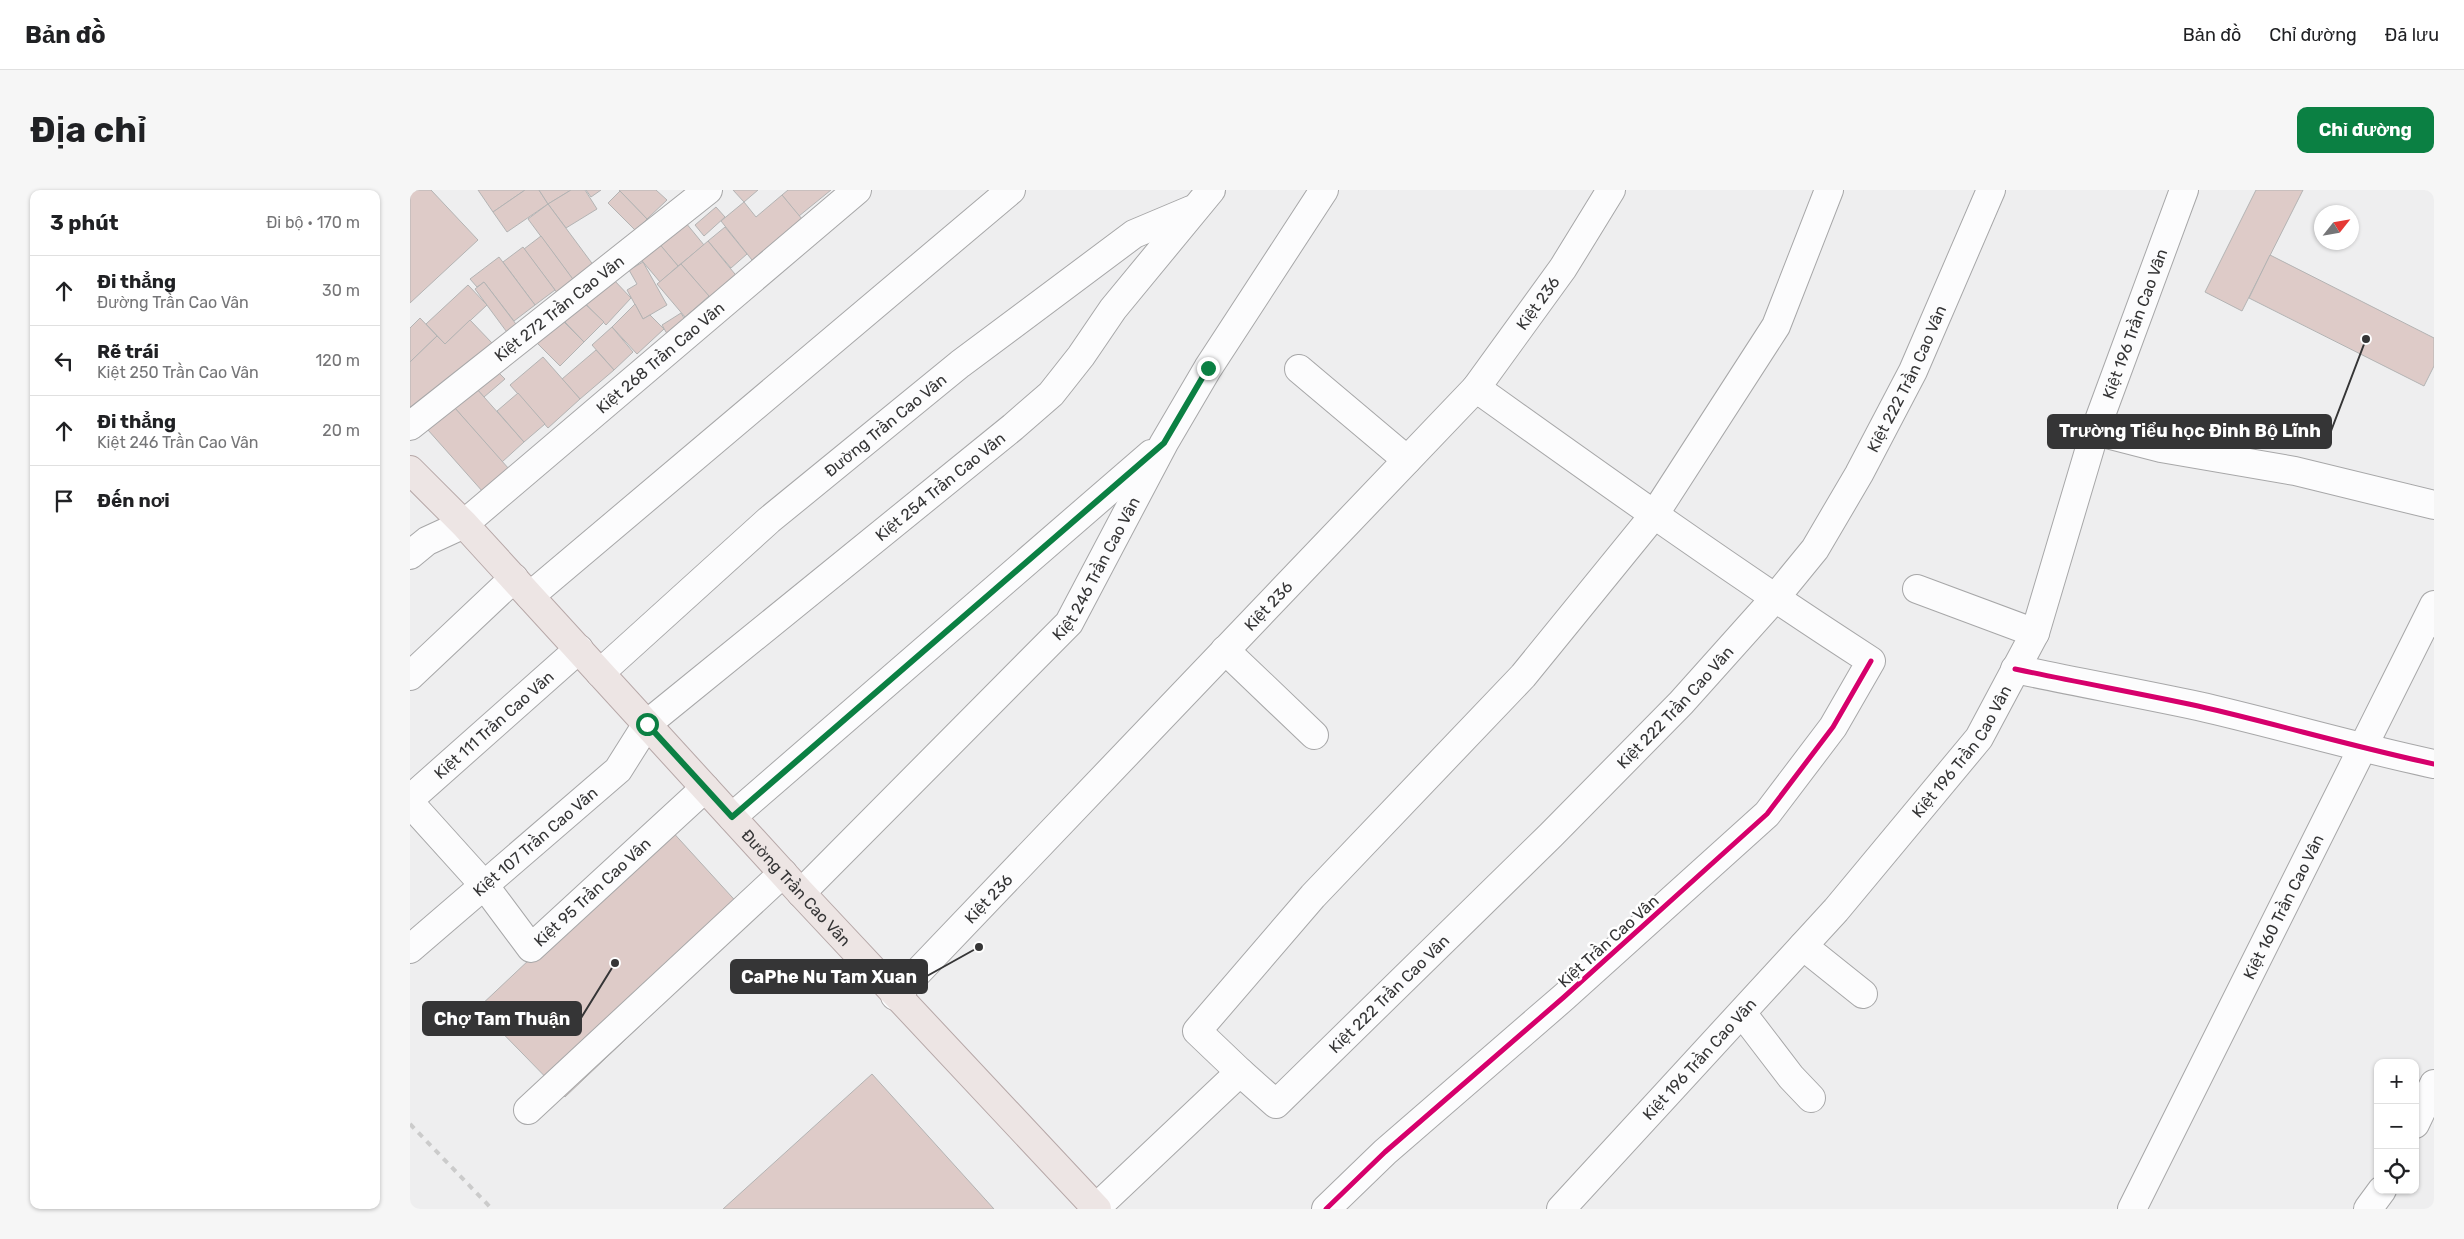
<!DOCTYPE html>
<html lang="vi">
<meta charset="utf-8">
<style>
:root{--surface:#fff;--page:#f6f6f6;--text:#202124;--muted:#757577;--line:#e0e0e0;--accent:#0b8043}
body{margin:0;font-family:Rubik,sans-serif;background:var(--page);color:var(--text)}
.controls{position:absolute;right:15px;bottom:15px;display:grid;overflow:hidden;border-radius:10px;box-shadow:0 1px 4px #0004}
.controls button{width:45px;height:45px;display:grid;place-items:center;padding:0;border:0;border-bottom:1px solid var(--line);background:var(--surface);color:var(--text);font:25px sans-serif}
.compass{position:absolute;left:1904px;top:15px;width:45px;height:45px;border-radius:50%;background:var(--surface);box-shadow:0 1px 4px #0004;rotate:59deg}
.stop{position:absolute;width:15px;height:15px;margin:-11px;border:4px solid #0b8043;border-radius:50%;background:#fff}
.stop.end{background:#0b8043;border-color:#fff;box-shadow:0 1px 5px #0008}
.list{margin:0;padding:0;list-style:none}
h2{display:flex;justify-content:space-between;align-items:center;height:65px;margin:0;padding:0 20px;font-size:21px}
h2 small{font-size:16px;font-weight:400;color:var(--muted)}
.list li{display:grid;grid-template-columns:32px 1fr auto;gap:15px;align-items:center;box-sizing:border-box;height:70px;padding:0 20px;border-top:1px solid var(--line)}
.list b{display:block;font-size:19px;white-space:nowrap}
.list p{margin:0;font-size:16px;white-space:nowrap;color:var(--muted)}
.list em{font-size:16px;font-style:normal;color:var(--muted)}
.icon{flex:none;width:28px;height:28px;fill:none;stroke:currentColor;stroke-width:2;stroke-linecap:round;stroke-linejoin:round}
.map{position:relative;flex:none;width:2024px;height:1019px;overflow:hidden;border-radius:10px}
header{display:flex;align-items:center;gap:30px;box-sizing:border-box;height:70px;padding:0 25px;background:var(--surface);border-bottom:1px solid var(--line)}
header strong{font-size:24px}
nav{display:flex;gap:28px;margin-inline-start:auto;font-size:18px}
.intro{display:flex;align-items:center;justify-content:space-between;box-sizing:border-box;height:120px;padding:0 30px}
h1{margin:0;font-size:35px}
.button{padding:12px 22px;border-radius:10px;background:var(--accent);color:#fff;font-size:18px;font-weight:700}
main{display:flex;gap:30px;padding:0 30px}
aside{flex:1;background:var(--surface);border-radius:10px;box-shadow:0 1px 4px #0004}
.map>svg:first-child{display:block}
.building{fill:#decbc8;stroke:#b3b3b3}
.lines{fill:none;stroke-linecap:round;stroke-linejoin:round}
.minor-casing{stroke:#a7a7a8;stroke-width:30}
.major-casing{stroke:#b6a7a7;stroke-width:30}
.minor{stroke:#fcfcfd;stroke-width:28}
.major{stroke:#ede5e4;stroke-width:28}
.rail{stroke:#cbcbcb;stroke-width:4;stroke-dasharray:6 6;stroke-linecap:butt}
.cycleway-casing{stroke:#fff;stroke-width:8}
.cycleway{stroke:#d6006c;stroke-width:5}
.route{stroke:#0b8043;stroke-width:6}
.labels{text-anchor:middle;stroke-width:5;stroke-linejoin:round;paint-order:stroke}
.street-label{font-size:16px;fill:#353536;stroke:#fff}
.leader{fill:none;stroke:#353536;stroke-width:2}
.callout-dot{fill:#353536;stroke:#fff;stroke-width:2}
.callout{fill:#353536;stroke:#353536;stroke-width:2}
.callout-label{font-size:18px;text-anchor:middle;font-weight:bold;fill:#fff}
</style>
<header>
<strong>Bản đồ</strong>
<nav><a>Bản đồ</a><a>Chỉ đường</a><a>Đã lưu</a></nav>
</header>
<div class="intro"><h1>Địa chỉ</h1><a class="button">Chỉ đường</a></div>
<main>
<aside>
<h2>3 phút<small>Đi bộ · 170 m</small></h2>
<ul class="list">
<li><svg class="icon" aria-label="ahead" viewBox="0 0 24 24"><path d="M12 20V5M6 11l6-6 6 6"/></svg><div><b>Đi thẳng</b><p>Đường Trần Cao Vân</p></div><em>30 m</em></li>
<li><svg class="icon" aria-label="left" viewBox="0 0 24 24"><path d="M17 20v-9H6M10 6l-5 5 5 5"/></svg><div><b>Rẽ trái</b><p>Kiệt 250 Trần Cao Vân</p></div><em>120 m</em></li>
<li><svg class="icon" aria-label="ahead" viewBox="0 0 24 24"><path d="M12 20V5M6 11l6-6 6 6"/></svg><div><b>Đi thẳng</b><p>Kiệt 246 Trần Cao Vân</p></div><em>20 m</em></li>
<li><svg class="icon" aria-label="arrive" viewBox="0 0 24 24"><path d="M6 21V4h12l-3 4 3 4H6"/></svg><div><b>Đến nơi</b></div></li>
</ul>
</aside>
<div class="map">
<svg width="2024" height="1019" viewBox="0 0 2024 1019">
<rect width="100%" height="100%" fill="#eeeeef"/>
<g class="building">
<path d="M0,0H21L68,50L0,113Z"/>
<path d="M68,0H115L83,22Z"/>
<path d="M115,0H129L138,14L97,42L83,22Z"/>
<path d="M129,0H161L138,14Z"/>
<path d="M161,0H175L187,19L156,38L138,14Z"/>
<path d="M176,0H191L181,7Z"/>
<path d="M209,0H246L257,10L237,29Z"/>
<path d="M323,0H348L334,12Z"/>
<path d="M378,0H421L389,26L372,5Z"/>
<path d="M1846,0H1893L1832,121L1795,102Z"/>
<path d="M210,1L237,29L226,41L198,13Z"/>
<path d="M372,5L392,29L342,70L311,31L334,12L346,27Z"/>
<path d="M138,14L184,76L164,91L118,29Z"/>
<path d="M306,17L315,27L294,46L285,35Z"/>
<path d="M271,27L294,55L268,76L245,49Z"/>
<path d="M315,37L337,64L321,78L298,51Z"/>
<path d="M131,46L165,92L148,104L114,59Z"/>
<path d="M247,51L268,76L250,92L228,66Z"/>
<path d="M298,51L329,89L303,111L271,74Z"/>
<path d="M113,57L145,100L125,115L93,72Z"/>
<path d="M1860,65L2024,148V176L2014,196L1839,108Z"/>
<path d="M89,67L125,115L104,131L74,92L67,97L60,89Z"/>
<path d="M233,72L257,115L233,129L217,100L227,94L219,80Z"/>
<path d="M271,74L299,106L275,127L247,94Z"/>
<path d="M203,89L221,108L196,135L170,108Z"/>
<path d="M74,92L112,142L102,149L65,99Z"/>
<path d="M58,95L77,115L35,154L16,134Z"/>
<path d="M174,113L194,132L174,152L155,132Z"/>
<path d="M225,114L233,129L240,125L254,139L227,164L202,137Z"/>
<path d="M271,123L280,138L260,149L252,135Z"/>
<path d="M149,127L174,152L150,176L125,151Z"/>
<path d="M10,128L27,146L0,172V138Z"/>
<path d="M60,130L82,153L8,224L0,216V172L27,146L35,154Z"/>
<path d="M202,137L223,162L204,180L182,155Z"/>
<path d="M186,160L204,180L170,209L152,189Z"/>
<path d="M133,167L170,209L138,238L100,195Z"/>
<path d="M86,180L95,189L74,207L66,198Z"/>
<path d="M66,198L114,252L92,272L44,217Z"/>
<path d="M108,203L135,234L114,252L87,221Z"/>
<path d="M44,217L99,279L73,302L18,240Z"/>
<path d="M259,638L342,729L155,907L68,818Z"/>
<path d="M462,884L584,1019H313Z"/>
</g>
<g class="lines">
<g class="minor-casing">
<g id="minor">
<path d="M889,179L997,270"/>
<path id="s1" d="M0,236L298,0"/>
<path d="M1685,241L1751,258L1885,281L2024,315"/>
<path id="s2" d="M0,365L17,351L54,334L447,0"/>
<path d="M1507,399L1625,443"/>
<path d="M120,406L601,0"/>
<path d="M815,460L904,545"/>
<path d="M1605,479C1666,492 1727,503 1788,516C1867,534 1944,557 2024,574"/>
<path id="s3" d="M190,483L359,330L550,174L724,44L781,20"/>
<path d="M0,486L104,388"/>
<path id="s4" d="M0,609L169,459"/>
<path id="s5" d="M0,613L74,695L121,758L295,598"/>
<path d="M322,627L741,264"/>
<path id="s6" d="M391,703L659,433L754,253L798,178L914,0"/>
<path d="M1393,756L1453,804"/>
<path id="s7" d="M0,759L208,580L237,534L603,237L641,204L671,166L703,119L801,0"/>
<path id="s8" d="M485,806L1066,198L1153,78L1201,0"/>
<path d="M1332,823L1381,887L1401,908"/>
<path d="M830,882L787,841L903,706L1113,486L1244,325L1366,136L1419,0"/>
<path d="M118,920L373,683"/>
<path d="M2005,934L2024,894"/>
<path id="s9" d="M686,1018L830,882L866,914L1141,645L1271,513L1365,408L1405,359L1449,284L1503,181L1581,0"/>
<path d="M916,1019L975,962L1154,807L1357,624L1423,537L1461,471C1326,384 1196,291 1066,198"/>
<path id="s10" d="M1151,1019L1426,720L1569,548L1625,443L1685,241L1774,0"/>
<path id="s11" d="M1722,1019L2024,415"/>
<path d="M1958,1019L1972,1000"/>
</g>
</g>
<g class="major-casing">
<g id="major">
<path id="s12" d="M0,280L54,334L391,703L687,1019"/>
</g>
</g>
<use href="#minor" class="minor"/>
<use href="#major" class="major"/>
<path class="rail" d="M0,934L82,1019"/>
<g class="cycleway-casing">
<g id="cycleway">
<path d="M1605,479C1666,492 1727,503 1788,516C1867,534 1944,557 2024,574"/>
<path d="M916,1019L975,962L1154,807L1357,624L1423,537L1461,471"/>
</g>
</g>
<use href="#cycleway" class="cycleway"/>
</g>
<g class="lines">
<path class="route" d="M237,534L322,627L754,253L798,178"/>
</g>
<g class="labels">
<g class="street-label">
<text dy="6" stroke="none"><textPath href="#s8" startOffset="946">Kiệt 236</textPath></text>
<text dy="6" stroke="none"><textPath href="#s1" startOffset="190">Kiệt 272 Trần Cao Vân</textPath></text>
<text dy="6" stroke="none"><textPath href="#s10" startOffset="1074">Kiệt 196 Trần Cao Vân</textPath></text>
<text dy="6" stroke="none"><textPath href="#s2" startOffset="320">Kiệt 268 Trần Cao Vân</textPath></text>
<text dy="6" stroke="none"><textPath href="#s9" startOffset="1214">Kiệt 222 Trần Cao Vân</textPath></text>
<text dy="6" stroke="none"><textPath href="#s3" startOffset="378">Đường Trần Cao Vân</textPath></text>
<text dy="6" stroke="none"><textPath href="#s7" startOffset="706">Kiệt 254 Trần Cao Vân</textPath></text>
<text dy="6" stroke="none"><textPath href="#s6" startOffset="441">Kiệt 246 Trần Cao Vân</textPath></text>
<text dy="6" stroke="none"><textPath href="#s8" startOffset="540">Kiệt 236</textPath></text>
<text dy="6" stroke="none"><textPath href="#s9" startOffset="809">Kiệt 222 Trần Cao Vân</textPath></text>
<text dy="6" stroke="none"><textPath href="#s4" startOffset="112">Kiệt 111 Trần Cao Vân</textPath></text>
<text dy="6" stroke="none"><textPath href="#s10" startOffset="609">Kiệt 196 Trần Cao Vân</textPath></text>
<text dy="6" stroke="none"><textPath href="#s7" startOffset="165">Kiệt 107 Trần Cao Vân</textPath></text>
<text dy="6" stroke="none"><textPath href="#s12" startOffset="569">Đường Trần Cao Vân</textPath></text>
<text dy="6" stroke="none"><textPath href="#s5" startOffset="272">Kiệt 95 Trần Cao Vân</textPath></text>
<text dy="6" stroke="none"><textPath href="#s8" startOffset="135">Kiệt 236</textPath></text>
<text dy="6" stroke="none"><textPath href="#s11" startOffset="338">Kiệt 160 Trần Cao Vân</textPath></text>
<text transform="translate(1198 751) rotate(-42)" y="6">Kiệt Trần Cao Vân</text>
<text dy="6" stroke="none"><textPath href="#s9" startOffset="404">Kiệt 222 Trần Cao Vân</textPath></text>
<text dy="6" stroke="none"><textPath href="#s10" startOffset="204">Kiệt 196 Trần Cao Vân</textPath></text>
</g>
</g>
<path class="leader" d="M1956 149L1921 241M569 757L517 786M205 773L171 828"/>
<g class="callout-dot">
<circle cx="1956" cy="149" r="5"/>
<circle cx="569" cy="757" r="5"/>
<circle cx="205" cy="773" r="5"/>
</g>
<g class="callout">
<rect x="1638" y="225" width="283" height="33" rx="5"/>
<rect x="321" y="770" width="196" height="33" rx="5"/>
<rect x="13" y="812" width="158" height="33" rx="5"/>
</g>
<g class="callout-label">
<text x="1780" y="247">Trường Tiểu học Đinh Bộ Lĩnh</text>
<text x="419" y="793">CaPhe Nu Tam Xuan</text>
<text x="92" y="835">Chợ Tam Thuận</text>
</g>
</svg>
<div class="controls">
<button>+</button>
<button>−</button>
<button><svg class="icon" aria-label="locate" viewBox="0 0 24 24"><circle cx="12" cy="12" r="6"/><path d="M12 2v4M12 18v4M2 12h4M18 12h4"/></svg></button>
</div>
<svg class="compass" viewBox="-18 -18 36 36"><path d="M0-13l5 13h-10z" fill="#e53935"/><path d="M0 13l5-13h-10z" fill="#757577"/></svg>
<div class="stop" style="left:237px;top:534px"></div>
<div class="stop end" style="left:798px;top:178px"></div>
</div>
</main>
